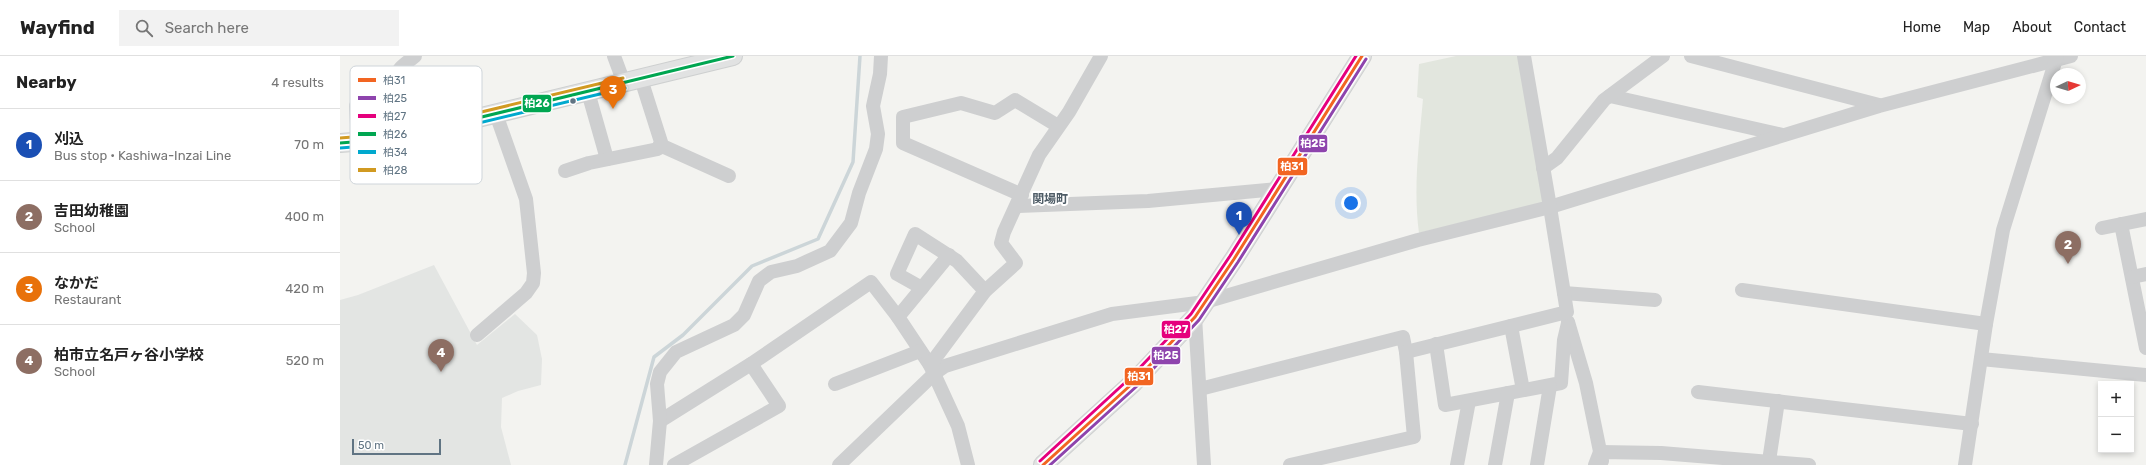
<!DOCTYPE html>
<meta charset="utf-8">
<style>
:root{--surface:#fff;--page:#f2f2f2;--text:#222;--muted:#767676;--line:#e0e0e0;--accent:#ea580c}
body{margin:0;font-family:Rubik,"Noto Sans JP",sans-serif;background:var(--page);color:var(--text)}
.controls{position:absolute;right:12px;bottom:12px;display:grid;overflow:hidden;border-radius:0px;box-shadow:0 2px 6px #0003}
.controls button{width:36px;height:36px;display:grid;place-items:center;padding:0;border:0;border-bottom:1px solid var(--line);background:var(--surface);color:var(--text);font:20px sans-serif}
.compass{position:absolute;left:1710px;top:12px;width:36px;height:36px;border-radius:50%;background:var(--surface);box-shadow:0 2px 6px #0003;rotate:86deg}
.scale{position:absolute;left:12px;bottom:10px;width:89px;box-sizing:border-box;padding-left:4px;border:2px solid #607483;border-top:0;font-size:11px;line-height:14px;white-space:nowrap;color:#607483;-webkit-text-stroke:3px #fff;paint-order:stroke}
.you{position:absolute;left:1011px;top:147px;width:14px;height:14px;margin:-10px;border:3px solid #fff;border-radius:50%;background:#1a73e8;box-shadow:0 0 0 6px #1a73e833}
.badge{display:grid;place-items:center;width:26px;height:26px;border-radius:50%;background:var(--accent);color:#fff;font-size:13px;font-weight:700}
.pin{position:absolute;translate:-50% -33px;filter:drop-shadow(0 1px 2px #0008)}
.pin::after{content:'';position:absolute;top:21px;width:14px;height:12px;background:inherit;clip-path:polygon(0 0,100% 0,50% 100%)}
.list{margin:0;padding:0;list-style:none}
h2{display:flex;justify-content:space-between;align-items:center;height:52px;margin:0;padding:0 16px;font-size:17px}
h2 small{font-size:13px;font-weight:400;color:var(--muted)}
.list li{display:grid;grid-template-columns:26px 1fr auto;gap:12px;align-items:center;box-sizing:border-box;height:72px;padding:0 16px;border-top:1px solid var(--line)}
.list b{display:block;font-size:15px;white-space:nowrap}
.list p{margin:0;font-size:13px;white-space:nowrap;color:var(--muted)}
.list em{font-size:13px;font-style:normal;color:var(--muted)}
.icon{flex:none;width:22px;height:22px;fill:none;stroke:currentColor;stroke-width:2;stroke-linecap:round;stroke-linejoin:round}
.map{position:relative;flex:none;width:1806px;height:409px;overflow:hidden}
header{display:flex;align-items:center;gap:24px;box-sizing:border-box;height:56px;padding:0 20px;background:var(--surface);border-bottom:1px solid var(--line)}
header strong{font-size:19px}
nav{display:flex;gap:22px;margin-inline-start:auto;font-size:14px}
.search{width:280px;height:36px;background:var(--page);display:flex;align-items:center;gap:10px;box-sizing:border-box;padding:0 14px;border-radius:0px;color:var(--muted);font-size:15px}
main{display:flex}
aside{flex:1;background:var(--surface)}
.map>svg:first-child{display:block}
.built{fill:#e3e5e3}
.green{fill:#e2e6de}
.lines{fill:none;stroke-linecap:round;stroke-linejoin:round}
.stream{stroke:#ccd5d8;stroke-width:3.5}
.major-casing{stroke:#ced0d0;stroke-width:20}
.minor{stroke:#cecfd0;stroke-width:14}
.major{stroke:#e1e2e2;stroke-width:18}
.bus-1-casing{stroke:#fff;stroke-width:6}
.bus-2-casing{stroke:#fff;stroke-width:6}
.bus-3-casing{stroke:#fff;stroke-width:6}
.bus-4-casing{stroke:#fff;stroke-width:6}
.bus-5-casing{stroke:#fff;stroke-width:6}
.bus-6-casing{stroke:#fff;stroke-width:6}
.bus-1{stroke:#f26522;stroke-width:3}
.bus-2{stroke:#8e44ad;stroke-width:3}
.bus-3{stroke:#e5007d;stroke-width:3}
.bus-4{stroke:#00a651;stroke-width:3}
.bus-5{stroke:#00a9ce;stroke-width:3}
.bus-6{stroke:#d19a21;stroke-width:3}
.bus-dot{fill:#607483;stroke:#fff;stroke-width:1.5}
.labels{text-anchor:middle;stroke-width:4;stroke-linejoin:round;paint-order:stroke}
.neighbourhood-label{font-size:12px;font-weight:bold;fill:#4f5d67;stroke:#fff}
.key{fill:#fff;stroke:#cfd5da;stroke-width:1}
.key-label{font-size:11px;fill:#607483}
.line-badge{stroke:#fff;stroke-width:1.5}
.badge-label{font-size:11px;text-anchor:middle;font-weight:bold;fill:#fff}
</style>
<header>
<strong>Wayfind</strong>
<div class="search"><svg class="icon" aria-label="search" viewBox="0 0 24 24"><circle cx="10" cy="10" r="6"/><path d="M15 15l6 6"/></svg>Search here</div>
<nav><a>Home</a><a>Map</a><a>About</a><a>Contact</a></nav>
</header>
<main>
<aside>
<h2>Nearby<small>4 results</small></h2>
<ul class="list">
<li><span class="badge" style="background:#1a4fb4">1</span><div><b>刈込</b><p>Bus stop · Kashiwa-Inzai Line</p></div><em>70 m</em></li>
<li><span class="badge" style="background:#8d6e63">2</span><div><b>吉田幼稚園</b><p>School</p></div><em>400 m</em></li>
<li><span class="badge" style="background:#e8710a">3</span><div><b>なかだ</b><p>Restaurant</p></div><em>420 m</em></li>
<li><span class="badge" style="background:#8d6e63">4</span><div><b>柏市立名戸ヶ谷小学校</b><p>School</p></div><em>520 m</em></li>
</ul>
</aside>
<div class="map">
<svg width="1806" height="409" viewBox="0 0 1806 409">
<rect width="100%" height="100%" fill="#f3f3f0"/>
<path class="built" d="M94,209L137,289L175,258L197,279L202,303L201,329L178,335L162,342L161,371L171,409H0V244L18,239Z"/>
<path class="green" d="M1116,0H1180L1206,146L1079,177C1073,133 1079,88 1083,43L1077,41L1079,8Z"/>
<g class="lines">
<path class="stream" d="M285,409L314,301L343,279L412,210L478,183L513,106L520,0"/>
<g class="major-casing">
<g id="major">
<path d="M0,87L38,84L88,74L393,0"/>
<path d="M703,409L794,326L855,261L894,203L1022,0"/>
</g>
</g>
<g class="minor">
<path d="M75,0C71,4 62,9 59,14C51,28 80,55 86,65C87,68 88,71 88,74"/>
<path d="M274,0L284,27"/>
<path d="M1351,0L1539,49"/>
<path d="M248,36L267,103"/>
<path d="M1270,40L1443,79"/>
<path d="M18,86L16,50L60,26"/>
<path d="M320,89L389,120"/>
<path d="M1203,112L1217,102L1264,44L1323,0"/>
<path d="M225,115L249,107L318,93L321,86L301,23"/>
<path d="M682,139L563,87V61L621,47L655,57L675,44L718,70"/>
<path d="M678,150L808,145L938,133"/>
<path d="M1781,168L1806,292"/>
<path d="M1762,172L1806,163"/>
<path d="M1792,221L1806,218"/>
<path d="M582,232L557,218L575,178L617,205L645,235"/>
<path d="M1402,234L1646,268"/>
<path d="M1224,237L1315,244"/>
<path d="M855,261L864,409"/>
<path d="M1228,266L1246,327L1262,405"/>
<path d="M1171,270L1183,334"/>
<path d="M137,279L186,237L193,227L194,217L186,143L156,58"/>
<path d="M1096,288L1105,349L1221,327L1224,284L1228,267"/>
<path d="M1641,303L1806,319"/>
<path d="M590,309L558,261L609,199"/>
<path d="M495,328L580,295"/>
<path d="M860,333L1063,281L1066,296L1227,256L1210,151L1539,50L1731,0"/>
<path d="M1358,336L1632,368"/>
<path d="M320,365L411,308L531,226L558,261"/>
<path d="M1429,405L1438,345"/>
<path d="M316,409L320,365L317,328L320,316L336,296L394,269L404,259L419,225L431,216L457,210L490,195L511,167L519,137L536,93L538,78L533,50L540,18L541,0"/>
<path d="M334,409L439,350L411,308"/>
<path d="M499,409L595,317L605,310L772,258L865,246L1078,184L1210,151L1184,0"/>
<path d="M628,409L618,370L590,309L645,235L676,207L661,187L664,176L699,99L729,56L761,0"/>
<path d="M950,409L1074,381L1066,296"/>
<path d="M1117,409L1129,345"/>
<path d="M1155,409L1168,337"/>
<path d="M1197,409L1210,330"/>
<path d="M1255,409L1260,396L1321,397L1469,409"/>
<path d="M1625,409L1646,268L1663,174L1717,0"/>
</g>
<use href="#major" class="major"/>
<g class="bus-1-casing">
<path id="bus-1" d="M703,409L794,326L855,261L894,203L1022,0"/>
</g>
<g class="bus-2-casing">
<path id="bus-2" d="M710,409L797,330L859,264L898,206L1026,3"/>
</g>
<g class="bus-3-casing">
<path id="bus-3" d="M700,405L790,322L851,258L890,200L1016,0"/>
</g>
<g class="bus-4-casing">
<path id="bus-4" d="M0,87L38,84L88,74L393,0"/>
</g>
<g class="bus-5-casing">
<path id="bus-5" d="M0,92L39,89L89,79L285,32"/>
</g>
<g class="bus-6-casing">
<path id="bus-6" d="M0,82L37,79L87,69L283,22"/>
</g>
<use href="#bus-1" class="bus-1"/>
<use href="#bus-2" class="bus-2"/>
<use href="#bus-3" class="bus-3"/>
<use href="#bus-4" class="bus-4"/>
<use href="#bus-5" class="bus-5"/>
<use href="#bus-6" class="bus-6"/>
</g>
<circle class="bus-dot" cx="233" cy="45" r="3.5"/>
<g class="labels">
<g class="neighbourhood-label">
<text x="710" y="147">関場町</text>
</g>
</g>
<rect x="10" y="10" width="132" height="118" rx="6" class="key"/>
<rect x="18" y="22" width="18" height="4" fill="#f26522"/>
<rect x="18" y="40" width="18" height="4" fill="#8e44ad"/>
<rect x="18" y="58" width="18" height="4" fill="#e5007d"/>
<rect x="18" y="76" width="18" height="4" fill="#00a651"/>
<rect x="18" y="94" width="18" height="4" fill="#00a9ce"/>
<rect x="18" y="112" width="18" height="4" fill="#d19a21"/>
<g class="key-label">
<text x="43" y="28">柏31</text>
<text x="43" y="46">柏25</text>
<text x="43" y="64">柏27</text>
<text x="43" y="82">柏26</text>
<text x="43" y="100">柏34</text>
<text x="43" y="118">柏28</text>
</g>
<g class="line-badge">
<rect x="182" y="38" width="30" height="19" rx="4" fill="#00a651"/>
<rect x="958" y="78" width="30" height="19" rx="4" fill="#8e44ad"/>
<rect x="937" y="101" width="31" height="19" rx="4" fill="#f26522"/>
<rect x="821" y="264" width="30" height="19" rx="4" fill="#e5007d"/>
<rect x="811" y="290" width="30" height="19" rx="4" fill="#8e44ad"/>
<rect x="784" y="311" width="30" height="19" rx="4" fill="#f26522"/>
</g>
<g class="badge-label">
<text x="197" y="51">柏26</text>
<text x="973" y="91">柏25</text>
<text x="952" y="114">柏31</text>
<text x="836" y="277">柏27</text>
<text x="826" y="303">柏25</text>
<text x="799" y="324">柏31</text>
</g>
</svg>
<div class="controls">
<button>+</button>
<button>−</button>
</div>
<svg class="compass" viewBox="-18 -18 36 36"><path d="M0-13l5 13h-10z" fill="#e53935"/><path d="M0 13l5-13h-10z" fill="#767676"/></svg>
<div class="scale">50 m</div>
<div class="you"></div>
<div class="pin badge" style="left:899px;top:179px;background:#1a4fb4">1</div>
<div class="pin badge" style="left:1728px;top:208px;background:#8d6e63">2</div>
<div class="pin badge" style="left:273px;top:53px;background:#e8710a">3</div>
<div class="pin badge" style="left:101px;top:316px;background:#8d6e63">4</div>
</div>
</main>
